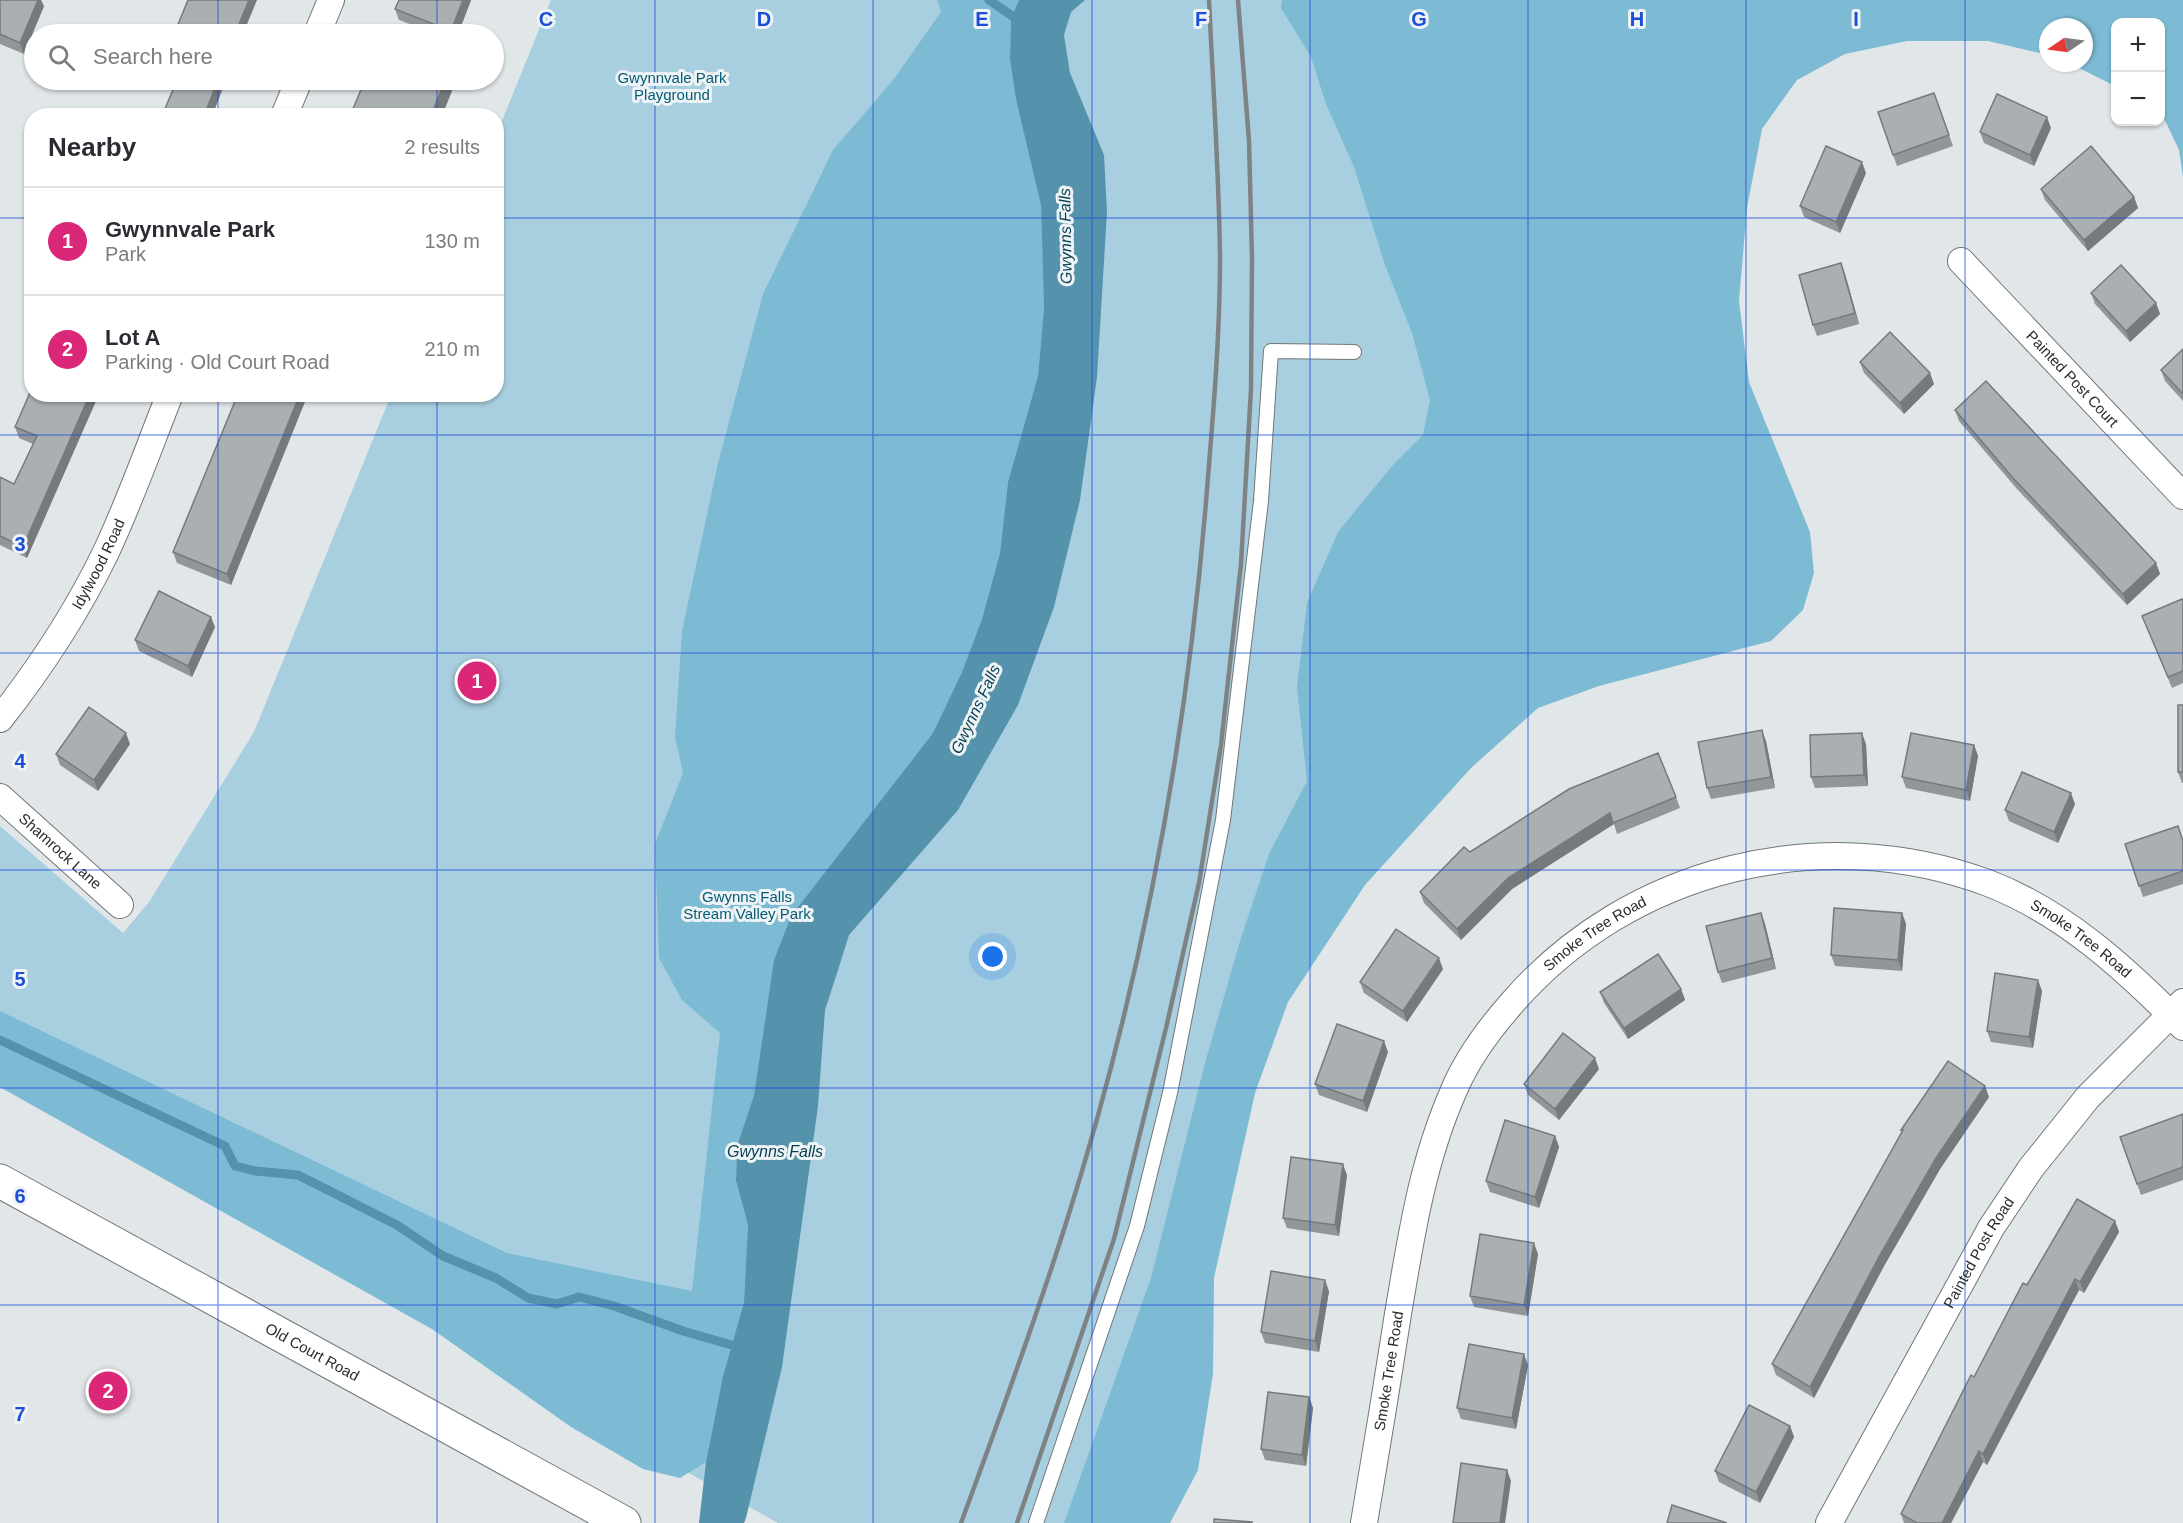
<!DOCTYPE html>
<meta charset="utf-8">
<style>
:root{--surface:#fff;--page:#f7f7f7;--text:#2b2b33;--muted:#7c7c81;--line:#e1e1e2;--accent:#db2777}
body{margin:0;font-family:Helvetica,sans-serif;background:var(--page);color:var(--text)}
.controls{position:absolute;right:18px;top:18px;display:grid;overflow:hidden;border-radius:12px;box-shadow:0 2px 4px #0004}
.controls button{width:54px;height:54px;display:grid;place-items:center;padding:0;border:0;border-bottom:2px solid var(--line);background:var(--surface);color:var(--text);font:30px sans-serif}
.compass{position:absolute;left:2039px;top:18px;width:54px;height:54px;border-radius:50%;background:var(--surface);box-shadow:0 2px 4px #0004;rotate:257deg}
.you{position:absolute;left:993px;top:957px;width:21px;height:21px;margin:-15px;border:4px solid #fff;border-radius:50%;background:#1a73e8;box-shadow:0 0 0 9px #1a73e833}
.badge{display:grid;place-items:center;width:39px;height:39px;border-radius:50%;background:var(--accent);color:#fff;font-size:20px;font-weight:700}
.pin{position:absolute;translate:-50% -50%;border:3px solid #fff;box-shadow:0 2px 6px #0006}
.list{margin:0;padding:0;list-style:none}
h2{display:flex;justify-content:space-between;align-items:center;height:78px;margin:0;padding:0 24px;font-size:26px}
h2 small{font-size:20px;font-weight:400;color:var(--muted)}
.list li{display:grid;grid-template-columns:39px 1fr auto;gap:18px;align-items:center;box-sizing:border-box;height:108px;padding:0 24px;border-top:2px solid var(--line)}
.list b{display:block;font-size:22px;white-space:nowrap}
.list p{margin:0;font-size:20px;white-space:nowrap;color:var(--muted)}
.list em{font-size:20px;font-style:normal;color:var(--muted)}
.icon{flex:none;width:33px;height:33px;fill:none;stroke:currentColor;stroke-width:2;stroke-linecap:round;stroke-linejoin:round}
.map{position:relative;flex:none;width:2183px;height:1523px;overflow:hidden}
.search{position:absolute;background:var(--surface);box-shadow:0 2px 4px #0004;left:24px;top:24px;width:480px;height:66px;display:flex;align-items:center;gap:15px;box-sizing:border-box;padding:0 21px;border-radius:33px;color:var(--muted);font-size:22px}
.panel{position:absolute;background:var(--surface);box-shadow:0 2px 4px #0004;left:24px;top:108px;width:480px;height:294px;border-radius:24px}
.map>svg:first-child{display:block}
.green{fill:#a8cfe0}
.forest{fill:#7dbbd5}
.water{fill:#5592ab}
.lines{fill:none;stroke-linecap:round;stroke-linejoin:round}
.stream{stroke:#5592ab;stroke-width:9}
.lane-casing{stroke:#727678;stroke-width:16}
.street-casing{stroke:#727678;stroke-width:28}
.secondary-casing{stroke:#727678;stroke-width:35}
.lane{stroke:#fff;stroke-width:14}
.street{stroke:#fff;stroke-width:26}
.secondary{stroke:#fff;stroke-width:33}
.rail{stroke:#7e8283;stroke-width:4.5}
.wall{fill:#929698}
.shaded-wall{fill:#777a7c}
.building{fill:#aaafb1;stroke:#777a7c;stroke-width:1.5}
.grid{fill:none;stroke:#1d4ed8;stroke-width:1.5;stroke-opacity:0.55}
.labels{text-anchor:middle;stroke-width:6;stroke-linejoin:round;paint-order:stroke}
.park-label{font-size:15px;fill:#045b75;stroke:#eef3f6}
.street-label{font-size:15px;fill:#292b2c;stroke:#eef3f6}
.water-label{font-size:16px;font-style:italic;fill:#063f51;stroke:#eef3f6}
.grid-label{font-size:20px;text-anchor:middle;font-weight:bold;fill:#1d4ed8;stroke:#eef3f6;stroke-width:6;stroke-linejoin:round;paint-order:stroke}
</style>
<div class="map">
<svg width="2183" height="1523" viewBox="0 0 2183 1523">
<rect width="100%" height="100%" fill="#e1e6e8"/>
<path class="green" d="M551,0H1665L1265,971L1139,1523H778L0,1087V826L123,933L149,902L254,732L391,395L496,394L497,133Z"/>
<g class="forest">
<path d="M937,0H1019L1011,18L1010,59L1017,99L1041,205L1044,308L1038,376L1008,482L1000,553L982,619L962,672L933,733L791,916L774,960L754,1095L737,1146L736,1182L748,1225L744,1302L723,1376L706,1462L680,1478L643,1469L571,1427L432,1329L0,1087V1011L507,1253L692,1291L720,1033L682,1000L659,958L655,844L683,773L675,737L682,631L718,463L763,294L833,150L894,79L941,12Z"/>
<path d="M1282,0H2183V177L2179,150L2161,112L2160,22H2116L2115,86L2069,63H2084V27H2048V55L1988,41H1907L1845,54L1797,80L1762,129L1747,208L1739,301L1749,382L1810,532L1814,573L1803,610L1771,641L1599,686L1538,708L1471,768L1365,885L1288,1002L1255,1093L1214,1278L1213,1374L1198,1470L1170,1523H1064L1151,1278L1205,1063L1240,941L1269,854L1307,781L1297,687L1307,603L1338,532L1392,466L1423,435L1430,400L1412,333L1385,265L1354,167L1326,104L1311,57L1281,8Z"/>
</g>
<path class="water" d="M1019,0H1085L1071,12L1064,35L1070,73L1104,155L1107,212L1097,377L1080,500L1054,607L1018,705L958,810L849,935L839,967L825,1010L818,1106L782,1367L746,1518L744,1523H699L706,1462L723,1376L744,1302L748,1225L736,1181L737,1146L754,1095L774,960L791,916L933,733L962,672L982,619L1000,553L1008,482L1038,376L1044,308L1041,205L1016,99L1010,59L1011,18Z"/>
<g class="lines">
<g class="stream">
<path d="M989,0L1021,22"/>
<path d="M0,1040L225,1146L235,1166L255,1171L298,1175L397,1225L443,1256L496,1278L528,1298L557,1304L579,1297L614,1306L683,1331L742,1348"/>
</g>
<g class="lane-casing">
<path id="lane" d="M1036,1523L1137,1226L1170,1093L1223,820L1261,501L1271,351L1354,352"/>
</g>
<g class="street-casing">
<g id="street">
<path d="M317,34L331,0"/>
<path d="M284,116L299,80"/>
<path id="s1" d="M1961,261L2183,496"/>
<path id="s2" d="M0,719C41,667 77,612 106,552C130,501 149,447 170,394"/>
<path id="s3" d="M0,797L120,905"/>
<path id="s4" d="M1364,1523C1376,1453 1387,1384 1398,1314C1411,1237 1422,1162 1454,1090C1467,1059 1490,1028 1512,1003C1629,868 1821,821 1988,883C2064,912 2127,970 2183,1027"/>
<path id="s5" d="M1829,1523L1991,1228L2031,1168L2088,1097L2183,1002"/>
</g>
</g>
<g class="secondary-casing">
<g id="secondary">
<path id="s6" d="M0,1181L624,1523"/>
</g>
</g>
<use href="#lane" class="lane"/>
<use href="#street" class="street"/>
<use href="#secondary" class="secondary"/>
<g class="rail">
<path d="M961,1523C998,1423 1035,1322 1067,1220C1143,980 1189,727 1208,477C1214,404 1220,331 1220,258C1219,172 1213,86 1209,0"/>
<path d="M1017,1523L1114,1239L1166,1028L1199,883L1221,745L1241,564L1251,389L1252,258L1249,141L1238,0"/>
</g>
</g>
<g class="wall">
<path d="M0,0L44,6L24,54L0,44Z"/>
<path d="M399,0H471L458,34H437L399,20L395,9Z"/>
<path d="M164,80H226L212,116L175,84Z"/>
<path d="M1934,93L1953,146L1897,166L1878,112Z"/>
<path d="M2051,128L2034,166L1984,143L1980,132Z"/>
<path d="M1866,173L1840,233L1804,217L1800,206Z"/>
<path d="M2041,189L2134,197L2138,208L2088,251L2045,200Z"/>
<path d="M1845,274L1859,324L1817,336L1813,325Z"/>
<path d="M2091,293L2156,303L2160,314L2130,342L2095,304Z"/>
<path d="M2183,349V401L2165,381L2161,370Z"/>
<path d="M1860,362L1934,384L1904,414L1864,373Z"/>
<path d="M32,394H99L27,558L0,545V477L14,484L33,444L19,438L15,427Z"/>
<path d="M238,394H308L231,585L177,563L173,552Z"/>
<path d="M1955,410L2156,563L2160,574L2127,605L2017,489L1959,421Z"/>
<path d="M2183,601V683L2172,688L2142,616Z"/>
<path d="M215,627L192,677L139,651L135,640Z"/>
<path d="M2183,705V783H2182L2178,772Z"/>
<path d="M1766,741L1775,788L1711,799L1707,788Z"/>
<path d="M130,744L98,791L60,765L56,754Z"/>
<path d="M1866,744L1868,786L1815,788L1811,777Z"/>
<path d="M1974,745L1978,756L1970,801L1906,788L1902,777Z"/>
<path d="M1676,797L1680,808L1617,834L1614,824L1512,889L1461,940L1424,903L1420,892L1470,852Z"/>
<path d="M2075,804L2058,843L2009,821L2005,810Z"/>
<path d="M2183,839V884L2143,897L2125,844Z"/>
<path d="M1761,913L1765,924L1776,969L1722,983L1718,972Z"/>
<path d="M1902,913L1906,924L1902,971L1835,966L1831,955Z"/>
<path d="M1443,969L1407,1022L1364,993L1360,982Z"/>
<path d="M1681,989L1685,1000L1628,1039L1604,1003L1600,992Z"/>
<path d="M2042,991L2033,1048L1991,1042L1987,1031Z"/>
<path d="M1388,1052L1367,1112L1319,1095L1315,1084Z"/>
<path d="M1599,1069L1559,1120L1528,1095L1524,1084Z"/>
<path d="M1989,1097L1940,1169L1884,1266L1814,1398L1776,1375L1772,1364L1902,1133L1901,1130Z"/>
<path d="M2183,1114V1180L2141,1195L2120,1137Z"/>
<path d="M1555,1136L1559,1147L1539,1208L1490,1192L1486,1181Z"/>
<path d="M1347,1175L1339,1236L1287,1228L1283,1218Z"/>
<path d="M2115,1221L2119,1232L2084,1293L2079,1290L1987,1465L1983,1462L1951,1523H1904L1901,1514L1974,1377Z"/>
<path d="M1538,1254L1528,1316L1474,1307L1470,1296Z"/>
<path d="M1329,1291L1319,1352L1265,1343L1261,1332Z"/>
<path d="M1528,1365L1516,1429L1461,1419L1457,1408Z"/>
<path d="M1309,1397L1313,1408L1306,1466L1265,1460L1261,1449Z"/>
<path d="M1790,1426L1794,1437L1760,1503L1719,1482L1715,1471Z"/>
</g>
<g class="shaded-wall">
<path d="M38,0H41L44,6L24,54L20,43Z"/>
<path d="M249,0H257L243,34H235Z"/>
<path d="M463,0H471L458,34H453L451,31Z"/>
<path d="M218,80H226L212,116H204Z"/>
<path d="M445,80H448L452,91L442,116H431Z"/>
<path d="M2047,117L2051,128L2034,166L2030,155Z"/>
<path d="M1862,162L1866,173L1840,233L1836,222Z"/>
<path d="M2134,197L2138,208L2088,251L2084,240Z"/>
<path d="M1841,263L1845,274L1859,324L1855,313Z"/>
<path d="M2156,303L2160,314L2130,342L2126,331Z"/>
<path d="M1930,373L1934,384L1904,414L1900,403Z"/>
<path d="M90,394H99L27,558L23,547Z"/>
<path d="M300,394H308L231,585L227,574Z"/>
<path d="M2156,563L2160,574L2127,605L2123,594Z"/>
<path d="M211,617L215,627L192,677L188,666Z"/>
<path d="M1762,730L1766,741L1775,788L1771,777Z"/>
<path d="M126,733L130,744L98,791L94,780Z"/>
<path d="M1862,733L1866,744L1868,786L1864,775Z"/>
<path d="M1974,745L1978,756L1970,801L1966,790Z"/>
<path d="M2071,793L2075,804L2058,843L2054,832Z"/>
<path d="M1610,813L1614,824L1512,889L1461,940L1457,929L1508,878Z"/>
<path d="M1761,913L1765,924L1776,969L1772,958Z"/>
<path d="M1902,913L1906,924L1902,971L1898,960Z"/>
<path d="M1439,958L1443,969L1407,1022L1403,1011Z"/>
<path d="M2038,980L2042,991L2033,1048L2029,1037Z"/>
<path d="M1681,989L1685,1000L1628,1039L1624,1028Z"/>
<path d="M1384,1041L1388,1052L1367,1112L1363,1101Z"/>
<path d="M1595,1058L1599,1069L1559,1120L1555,1109Z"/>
<path d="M1985,1086L1989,1097L1940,1169L1884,1266L1814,1398L1810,1387L1880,1255L1936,1158Z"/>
<path d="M1555,1136L1559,1147L1539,1208L1535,1197Z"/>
<path d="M1343,1164L1347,1175L1339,1236L1335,1225Z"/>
<path d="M2115,1221L2119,1232L2084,1293L2080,1282Z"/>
<path d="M1534,1243L1538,1254L1528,1316L1524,1305Z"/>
<path d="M2075,1279L2079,1290L1987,1465L1983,1454Z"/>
<path d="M1325,1280L1329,1291L1319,1352L1315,1341Z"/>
<path d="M1524,1354L1528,1365L1516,1429L1512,1418Z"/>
<path d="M1309,1397L1313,1408L1306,1466L1302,1455Z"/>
<path d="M1790,1426L1794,1437L1760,1503L1756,1492Z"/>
<path d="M1979,1451L1983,1462L1951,1523H1942Z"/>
<path d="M1507,1470L1511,1481L1505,1523H1500Z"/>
</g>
<g class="building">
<path d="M0,0H38L20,43L0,34Z"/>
<path d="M188,0H249L235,34H174Z"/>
<path d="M399,0H463L451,31L395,9Z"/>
<path d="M177,80H218L204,116H162Z"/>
<path d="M365,80H445L431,116H350Z"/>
<path d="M1934,93L1949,135L1893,155L1878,112Z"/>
<path d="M1997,94L2047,117L2030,155L1980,132Z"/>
<path d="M1826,146L1862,162L1836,222L1800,206Z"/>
<path d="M2091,146L2134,197L2084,240L2041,189Z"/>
<path d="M1841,263L1855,313L1813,325L1799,275Z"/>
<path d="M2121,265L2156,303L2126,331L2091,293Z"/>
<path d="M1890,332L1930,373L1900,403L1860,362Z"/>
<path d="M2183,349V394L2161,370Z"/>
<path d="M1986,381L2156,563L2123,594L2013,478L1955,410Z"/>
<path d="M32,388V394H90L23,547L0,536V477L14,484L37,436L15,427Z"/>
<path d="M238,394H300L227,574L173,552Z"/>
<path d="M159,591L211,617L188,666L135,640Z"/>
<path d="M2182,599L2183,601V671L2168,677L2142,616Z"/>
<rect x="2178" y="705" width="5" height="67"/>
<path d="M89,707L126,733L94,780L56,754Z"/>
<path d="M1762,730L1771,777L1707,788L1698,742Z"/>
<path d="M1862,733L1864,775L1811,777L1810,735Z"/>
<path d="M1911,733L1974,745L1966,790L1902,777Z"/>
<path d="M1658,753L1676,797L1613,823L1610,813L1508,878L1457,929L1420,892L1464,847L1470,852L1569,789Z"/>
<path d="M2022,772L2071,793L2054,832L2005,810Z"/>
<path d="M2178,826L2183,841V871L2139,886L2125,844Z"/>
<path d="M1834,908L1902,913L1898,960L1831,955Z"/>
<path d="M1761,913L1772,958L1718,972L1706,926Z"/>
<path d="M1396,929L1439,958L1403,1011L1360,982Z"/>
<path d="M1658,954L1681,989L1624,1028L1600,992Z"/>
<path d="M1995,973L2038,980L2029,1037L1987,1031Z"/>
<path d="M1337,1024L1384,1041L1363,1101L1315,1084Z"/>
<path d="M1563,1033L1595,1058L1555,1109L1524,1084Z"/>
<path d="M1948,1061L1985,1086L1936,1158L1880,1255L1810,1387L1772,1364L1903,1130H1901Z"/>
<path d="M2183,1114V1167L2137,1184L2120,1137Z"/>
<path d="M1505,1120L1555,1136L1535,1197L1486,1181Z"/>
<path d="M1291,1157L1343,1164L1335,1225L1283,1218Z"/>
<path d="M2077,1199L2115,1221L2080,1282L2075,1279L1983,1454L1979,1451L1942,1523H1917L1901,1514L1971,1375L1974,1377L2023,1283L2027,1285Z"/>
<path d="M1480,1234L1534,1243L1524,1305L1470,1296Z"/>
<path d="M1271,1271L1325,1280L1315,1341L1261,1332Z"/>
<path d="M1469,1344L1524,1354L1512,1418L1457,1408Z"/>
<path d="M1268,1392L1309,1397L1302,1455L1261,1449Z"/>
<path d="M1749,1405L1790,1426L1756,1492L1715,1471Z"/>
<path d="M1461,1463L1507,1470L1500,1523H1453Z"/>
<path d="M1672,1505L1727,1523H1667Z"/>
<path d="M1214,1519L1252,1522V1523H1214Z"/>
</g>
<path class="grid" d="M218,0V34M437,0V34M655,0V1523M873,0V1523M1092,0V1523M1310,0V1523M1528,0V1523M1746,0V1523M1965,0V1523M218,80V116M437,80V116M0,218H32M496,218H2183M218,394V1523M437,394V1523M0,435H2183M0,653H2183M0,870H2183M0,1088H2183M0,1305H2183"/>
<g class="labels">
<g class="park-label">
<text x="672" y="83">Gwynnvale Park<tspan x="672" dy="17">Playground</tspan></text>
<text x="747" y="902">Gwynns Falls<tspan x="747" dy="17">Stream Valley Park</tspan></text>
</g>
<g class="street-label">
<text dy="5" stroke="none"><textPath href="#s1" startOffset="162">Painted Post Court</textPath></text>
<text dy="5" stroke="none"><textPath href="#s2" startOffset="184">Idylwood Road</textPath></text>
<text dy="5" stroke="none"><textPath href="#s3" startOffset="81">Shamrock Lane</textPath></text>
<text dy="5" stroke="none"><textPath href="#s4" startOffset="657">Smoke Tree Road</textPath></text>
<text dy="5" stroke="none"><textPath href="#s4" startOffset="1179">Smoke Tree Road</textPath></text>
<text dy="5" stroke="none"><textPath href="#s5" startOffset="309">Painted Post Road</textPath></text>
<text dy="5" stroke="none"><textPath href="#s6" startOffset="356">Old Court Road</textPath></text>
<text dy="5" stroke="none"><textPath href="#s4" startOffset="154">Smoke Tree Road</textPath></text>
</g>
<g class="water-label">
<text transform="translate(1065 236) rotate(-91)" y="6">Gwynns Falls</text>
<text transform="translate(975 709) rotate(-65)" y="6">Gwynns Falls</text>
<text x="775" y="1157">Gwynns Falls</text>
</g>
</g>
<g class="grid-label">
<text x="546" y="26">C</text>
<text x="764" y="26">D</text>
<text x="982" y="26">E</text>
<text x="1201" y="26">F</text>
<text x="1419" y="26">G</text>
<text x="1637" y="26">H</text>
<text x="1856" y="26">I</text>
<text x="20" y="551">3</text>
<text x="20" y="768">4</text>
<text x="20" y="986">5</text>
<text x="20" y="1203">6</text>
<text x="20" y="1421">7</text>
</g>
</svg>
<div class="controls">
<button>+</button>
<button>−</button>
</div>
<svg class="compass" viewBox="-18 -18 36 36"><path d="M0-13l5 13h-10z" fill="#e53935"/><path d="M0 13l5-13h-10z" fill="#7c7c81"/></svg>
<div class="you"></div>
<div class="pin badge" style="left:477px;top:681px">1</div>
<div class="pin badge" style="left:108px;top:1391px">2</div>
<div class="search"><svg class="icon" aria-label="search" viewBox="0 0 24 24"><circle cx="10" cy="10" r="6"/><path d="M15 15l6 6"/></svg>Search here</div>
<section class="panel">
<h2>Nearby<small>2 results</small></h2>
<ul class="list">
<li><span class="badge">1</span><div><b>Gwynnvale Park</b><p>Park</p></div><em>130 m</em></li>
<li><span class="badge">2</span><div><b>Lot A</b><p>Parking · Old Court Road</p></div><em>210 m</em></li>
</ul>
</section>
</div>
